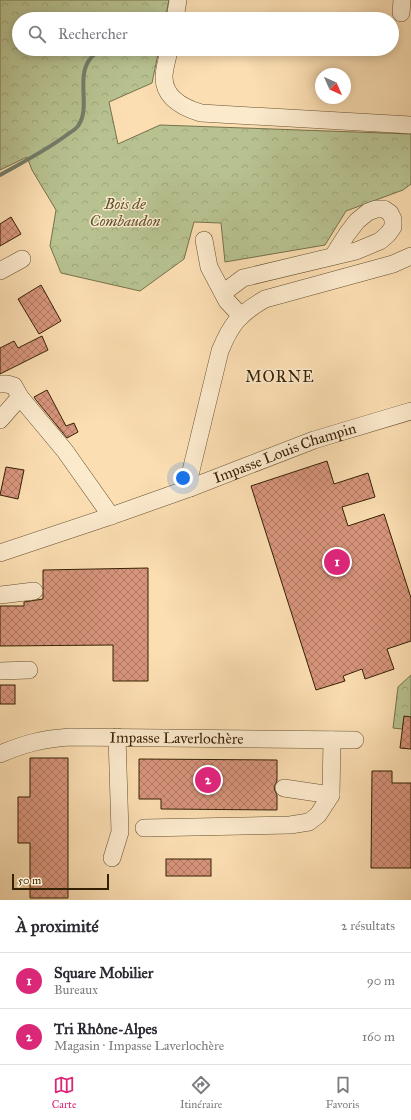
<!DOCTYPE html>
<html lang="fr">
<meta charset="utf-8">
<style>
:root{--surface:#fff;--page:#f2f2f3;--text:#2b2b33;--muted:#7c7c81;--line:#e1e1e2;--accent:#db2777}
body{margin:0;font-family:"IM FELL Great Primer",serif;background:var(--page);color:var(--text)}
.compass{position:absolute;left:315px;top:68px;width:36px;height:36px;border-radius:50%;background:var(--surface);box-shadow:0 2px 10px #0003;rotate:135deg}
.scale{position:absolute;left:12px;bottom:10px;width:97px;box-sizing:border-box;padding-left:4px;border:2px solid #342103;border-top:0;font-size:11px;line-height:14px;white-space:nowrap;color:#342103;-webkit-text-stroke:3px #fceacd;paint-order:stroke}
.you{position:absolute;left:183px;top:478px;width:14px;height:14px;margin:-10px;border:3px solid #fff;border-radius:50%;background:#1a73e8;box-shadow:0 0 0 6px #1a73e833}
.badge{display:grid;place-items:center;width:26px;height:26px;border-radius:50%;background:var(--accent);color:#fff;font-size:13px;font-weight:700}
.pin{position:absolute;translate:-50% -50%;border:2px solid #fff;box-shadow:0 1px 4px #0006}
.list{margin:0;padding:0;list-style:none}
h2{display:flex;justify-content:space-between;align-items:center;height:52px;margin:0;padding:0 16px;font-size:17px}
h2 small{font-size:13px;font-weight:400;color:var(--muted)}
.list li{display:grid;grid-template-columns:26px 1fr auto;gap:12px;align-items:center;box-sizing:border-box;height:56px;padding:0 16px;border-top:1px solid var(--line)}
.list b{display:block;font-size:15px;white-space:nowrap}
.list p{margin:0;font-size:13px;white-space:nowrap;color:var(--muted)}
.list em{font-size:13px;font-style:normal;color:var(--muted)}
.icon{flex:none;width:22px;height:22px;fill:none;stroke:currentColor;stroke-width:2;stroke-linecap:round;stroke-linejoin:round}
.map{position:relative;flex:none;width:411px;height:900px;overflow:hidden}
.search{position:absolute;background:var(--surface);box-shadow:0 2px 10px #0003;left:12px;right:12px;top:12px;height:44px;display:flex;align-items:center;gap:10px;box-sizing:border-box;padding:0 14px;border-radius:22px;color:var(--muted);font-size:15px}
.sheet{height:164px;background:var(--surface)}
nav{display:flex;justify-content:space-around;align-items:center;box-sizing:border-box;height:56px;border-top:1px solid var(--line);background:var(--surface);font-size:11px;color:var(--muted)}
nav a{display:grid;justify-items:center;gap:2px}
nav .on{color:var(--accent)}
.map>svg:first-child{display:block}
.forest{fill:url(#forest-crowns);stroke:#76724a}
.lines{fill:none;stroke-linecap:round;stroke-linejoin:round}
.stream{stroke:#747e6a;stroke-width:4}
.building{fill:url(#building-cross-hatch);stroke:#342103}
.minor-casing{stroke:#66502f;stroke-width:18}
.minor{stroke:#fceacd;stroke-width:17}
.labels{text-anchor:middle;stroke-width:3;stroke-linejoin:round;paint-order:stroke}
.park-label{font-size:15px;font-style:italic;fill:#5c512e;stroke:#fceacd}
.street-label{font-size:15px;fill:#342103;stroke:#fceacd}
.neighbourhood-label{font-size:16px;letter-spacing:1px;fill:#342103;stroke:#fceacd}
</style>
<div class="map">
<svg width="411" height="900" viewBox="0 0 411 900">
<defs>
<pattern id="forest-crowns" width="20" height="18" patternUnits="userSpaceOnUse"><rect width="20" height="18" fill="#b8c291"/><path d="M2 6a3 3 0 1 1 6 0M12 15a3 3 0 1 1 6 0" fill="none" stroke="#9fa67b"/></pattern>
<pattern id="building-cross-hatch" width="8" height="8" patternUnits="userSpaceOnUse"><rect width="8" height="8" fill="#d8957d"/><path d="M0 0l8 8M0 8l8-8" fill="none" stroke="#b07964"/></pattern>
</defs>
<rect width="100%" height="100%" fill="#fbdeb2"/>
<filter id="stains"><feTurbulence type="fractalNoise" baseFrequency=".005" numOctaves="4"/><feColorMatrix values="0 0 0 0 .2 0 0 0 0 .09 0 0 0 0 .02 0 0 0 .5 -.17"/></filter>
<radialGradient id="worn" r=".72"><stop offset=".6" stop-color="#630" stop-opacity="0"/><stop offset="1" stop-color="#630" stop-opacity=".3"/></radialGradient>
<g class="forest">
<path d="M0,0H169L165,19H19V49H159L152,83L109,102L118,144L160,125L411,134V184L403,190L346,211L325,245L225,262L221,223L194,222L184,259L140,291L61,273L50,246L56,210L32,170L27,157L0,170Z"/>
<path d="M411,675V730L393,728L398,687Z"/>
</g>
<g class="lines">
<path class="stream" d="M0,175C23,162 47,150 68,134C71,132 76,129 78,126C94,104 68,67 102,49"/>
</g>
<g class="building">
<path d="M11,217L21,234L0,246V224Z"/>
<path d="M41,285L61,321L39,334L18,299Z"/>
<path d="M42,336L48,350L0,374V348L14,341L18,348Z"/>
<path d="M47,390L66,426L74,423L78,432L67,438L36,400L34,397Z"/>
<path d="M327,461L334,484L368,473L375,497L342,507L348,526L384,514L411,598V641L387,649L394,669L365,679L362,669L343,676L345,681L316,690L251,486Z"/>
<path d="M6,467L24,470L18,499L0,495Z"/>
<path d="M148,568V681H113V645L0,646V606H24V602L43,599V570Z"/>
<rect x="0" y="685" width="15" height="19"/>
<path d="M404,716L411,717V749L400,748Z"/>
<path d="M30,758H68V898H30V843H18V797H30Z"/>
<path d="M139,759L277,760V781L274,787L275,791L277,795V810L161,809V799H139Z"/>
<path d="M372,771H392V783H411V868H371Z"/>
<rect x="166" y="859" width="45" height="17"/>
</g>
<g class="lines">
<g class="minor-casing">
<g id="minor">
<path d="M401,13L402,0"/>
<path d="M175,19L178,0"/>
<path d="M169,49C168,58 164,68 164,77C164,98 184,108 201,113L411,125"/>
<path d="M204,240L209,267L227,301L241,316"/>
<path d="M0,271L22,259"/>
<path d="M223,293L243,278L356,251L380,241L388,234L393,227V219L390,213L384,209H376L368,212L357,221L347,234L333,256"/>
<path d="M0,384H7L14,386L20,397L0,420"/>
<path d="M20,397L65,451L111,516"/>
<path d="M190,488L189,479L220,351C231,324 239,314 265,299L393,264L411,256"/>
<path id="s1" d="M0,553L111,516L190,488L314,440L411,411"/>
<path d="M0,595L34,591"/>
<path d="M0,671L29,670"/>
<path id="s2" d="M0,754C26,743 43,739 70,737L355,740"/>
<path d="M284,788L331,795"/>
<path d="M144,828L290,825L309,822L318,815L331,795L332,740"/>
<path d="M112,858L120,832L117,737"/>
</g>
</g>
<use href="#minor" class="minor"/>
</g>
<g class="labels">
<g class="park-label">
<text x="125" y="209">Bois de<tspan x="125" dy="17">Combaudon</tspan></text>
</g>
<g class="street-label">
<text dy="5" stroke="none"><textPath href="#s1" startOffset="302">Impasse Louis Champin</textPath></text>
<text dy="5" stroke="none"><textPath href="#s2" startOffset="179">Impasse Laverlochère</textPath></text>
</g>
<g class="neighbourhood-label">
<text x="280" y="382">MORNE</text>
</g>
</g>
<rect width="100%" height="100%" filter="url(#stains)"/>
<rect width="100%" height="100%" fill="url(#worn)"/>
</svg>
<svg class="compass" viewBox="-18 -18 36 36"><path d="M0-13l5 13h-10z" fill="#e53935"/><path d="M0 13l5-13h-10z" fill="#7c7c81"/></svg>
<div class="scale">50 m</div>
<div class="you"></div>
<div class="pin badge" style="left:337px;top:562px">1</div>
<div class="pin badge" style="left:208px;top:780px">2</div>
<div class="search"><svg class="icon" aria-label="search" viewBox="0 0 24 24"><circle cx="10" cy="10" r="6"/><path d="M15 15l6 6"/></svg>Rechercher</div>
</div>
<section class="sheet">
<h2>À proximité<small>2 résultats</small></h2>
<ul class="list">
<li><span class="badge">1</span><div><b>Square Mobilier</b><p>Bureaux</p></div><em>90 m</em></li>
<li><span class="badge">2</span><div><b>Tri Rhône-Alpes</b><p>Magasin · Impasse Laverlochère</p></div><em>160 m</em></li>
</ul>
</section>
<nav>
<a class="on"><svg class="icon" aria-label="map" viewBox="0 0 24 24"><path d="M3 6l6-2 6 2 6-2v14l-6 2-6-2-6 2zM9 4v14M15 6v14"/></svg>Carte</a>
<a><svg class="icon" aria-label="directions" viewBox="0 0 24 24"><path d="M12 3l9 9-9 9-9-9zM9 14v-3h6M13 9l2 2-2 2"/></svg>Itinéraire</a>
<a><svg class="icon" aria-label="saved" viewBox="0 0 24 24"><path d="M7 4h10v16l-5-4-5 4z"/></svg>Favoris</a>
</nav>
